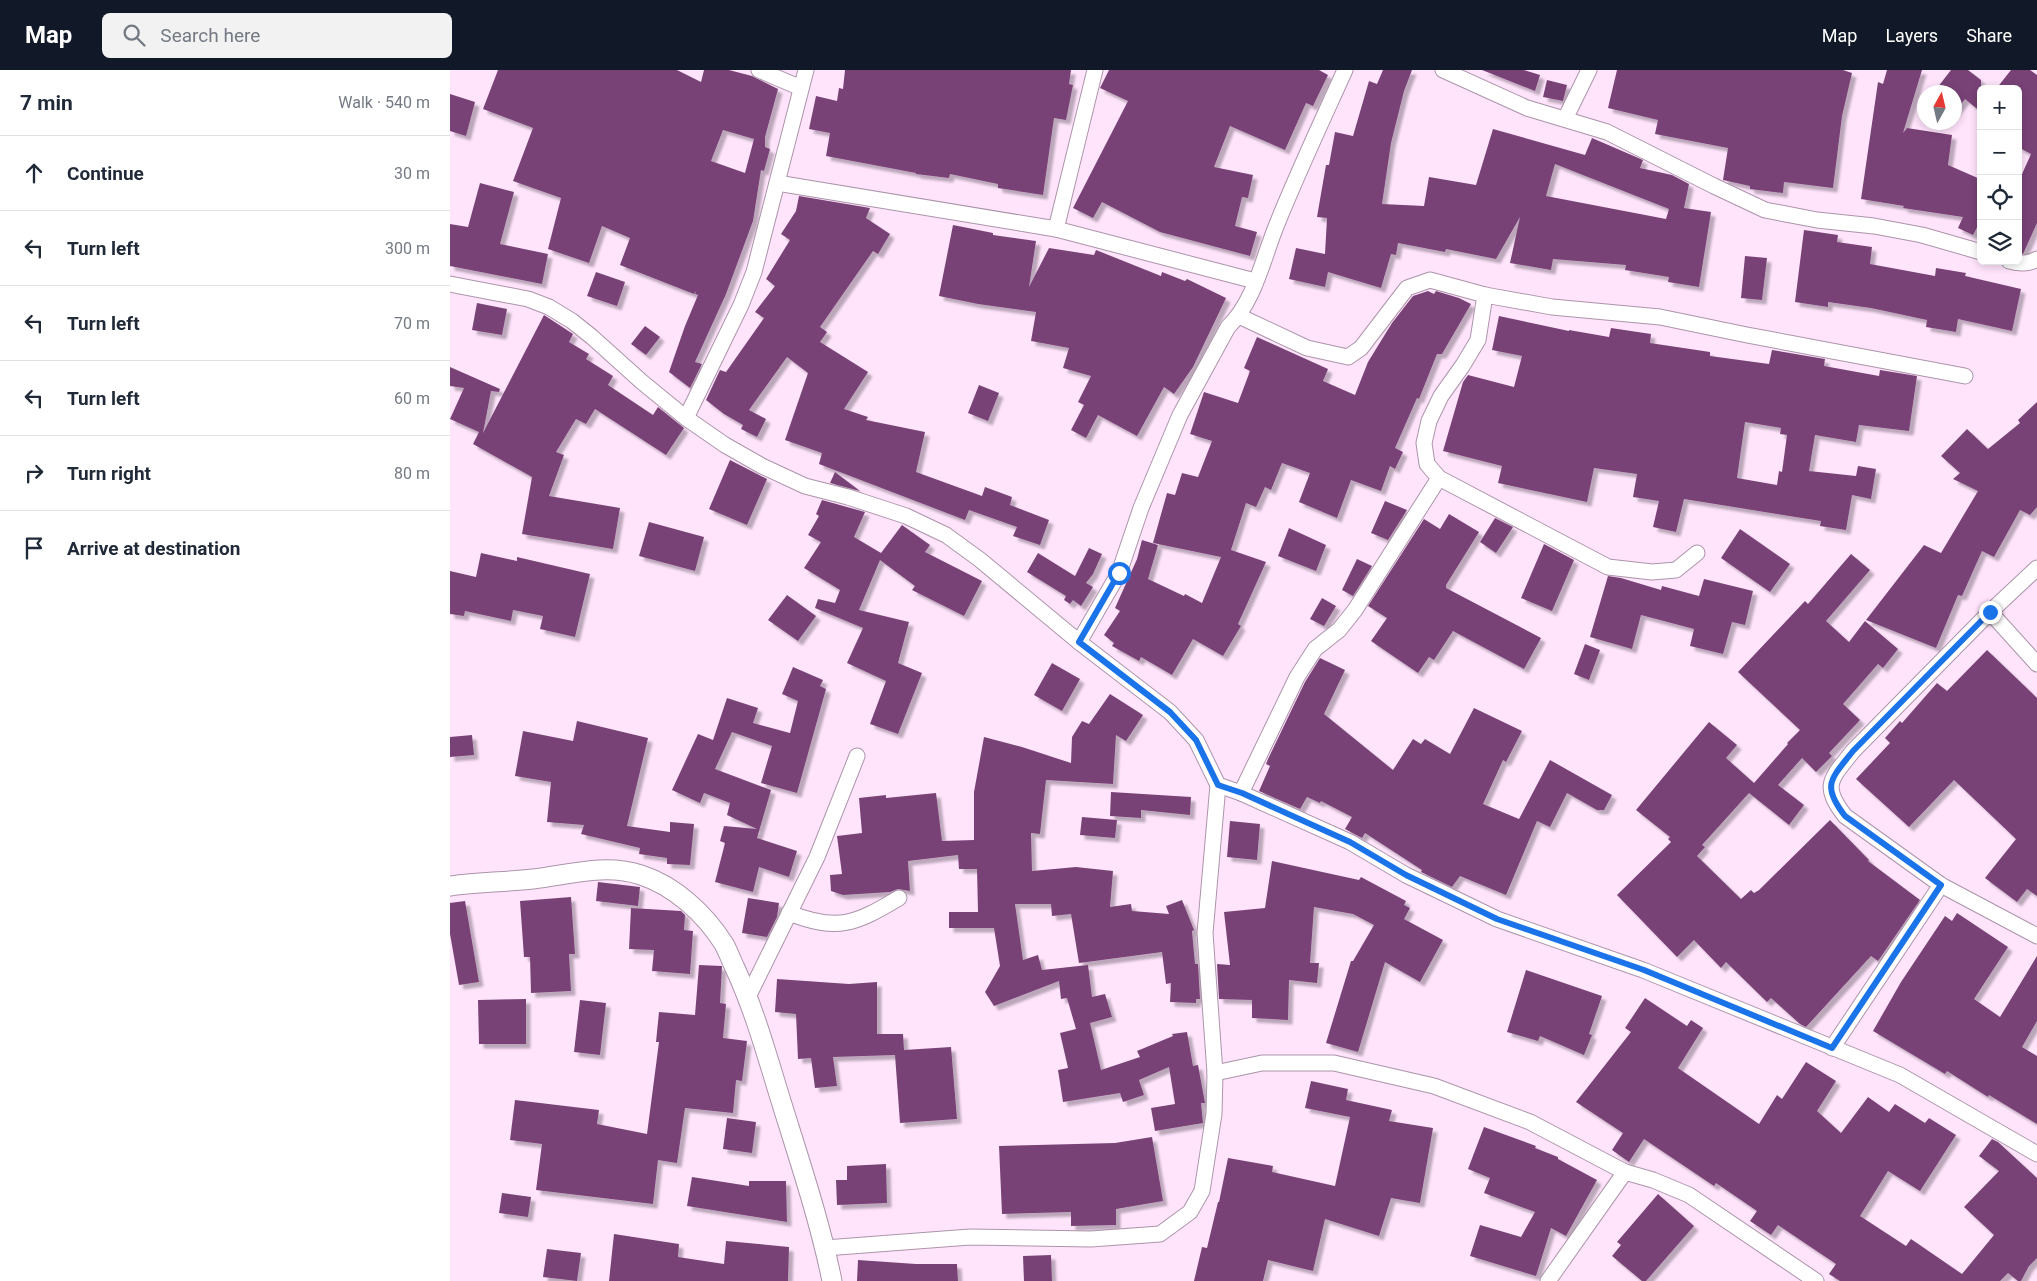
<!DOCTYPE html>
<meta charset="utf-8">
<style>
:root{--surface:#fff;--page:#f2f2f3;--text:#1f2937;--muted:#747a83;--line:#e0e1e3;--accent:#111827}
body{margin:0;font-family:Roboto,sans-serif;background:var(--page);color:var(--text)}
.controls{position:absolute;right:15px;top:15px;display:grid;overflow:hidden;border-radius:8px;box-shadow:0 2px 8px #0003}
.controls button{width:45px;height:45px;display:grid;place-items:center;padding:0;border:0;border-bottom:1px solid var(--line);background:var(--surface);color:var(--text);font:25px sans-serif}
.compass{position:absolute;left:1467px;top:15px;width:45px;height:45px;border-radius:50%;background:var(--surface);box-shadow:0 2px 8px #0003;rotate:8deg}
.stop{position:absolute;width:15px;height:15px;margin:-11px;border:4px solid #1a73e8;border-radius:50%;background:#fff}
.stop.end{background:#1a73e8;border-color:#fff;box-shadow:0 1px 5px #0008}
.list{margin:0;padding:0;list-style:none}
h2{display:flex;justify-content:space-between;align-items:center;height:65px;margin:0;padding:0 20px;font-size:21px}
h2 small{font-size:16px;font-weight:400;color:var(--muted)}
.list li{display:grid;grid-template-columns:32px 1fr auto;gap:15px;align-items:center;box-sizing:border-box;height:75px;padding:0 20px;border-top:1px solid var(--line)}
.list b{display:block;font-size:19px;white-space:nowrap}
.list em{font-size:16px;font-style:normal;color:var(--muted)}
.icon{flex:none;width:28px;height:28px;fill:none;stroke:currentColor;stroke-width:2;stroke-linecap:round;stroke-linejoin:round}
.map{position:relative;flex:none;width:1587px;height:1211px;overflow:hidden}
header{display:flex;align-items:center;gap:30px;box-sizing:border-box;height:70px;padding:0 25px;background:var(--accent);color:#fff}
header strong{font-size:24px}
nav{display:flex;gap:28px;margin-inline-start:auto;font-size:18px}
.search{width:350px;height:45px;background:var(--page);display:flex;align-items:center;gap:12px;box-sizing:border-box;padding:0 18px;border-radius:8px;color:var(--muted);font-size:19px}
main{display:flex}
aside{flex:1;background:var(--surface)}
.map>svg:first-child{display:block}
.building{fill:#794377;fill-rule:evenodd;filter:url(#shadow)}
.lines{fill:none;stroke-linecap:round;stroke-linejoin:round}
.minor-casing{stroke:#ac94aa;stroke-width:17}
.tertiary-casing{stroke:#ac94aa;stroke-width:21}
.minor{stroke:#fff;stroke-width:15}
.tertiary{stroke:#fff;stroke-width:19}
.route{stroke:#1a73e8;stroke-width:6}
</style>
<header>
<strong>Map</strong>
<div class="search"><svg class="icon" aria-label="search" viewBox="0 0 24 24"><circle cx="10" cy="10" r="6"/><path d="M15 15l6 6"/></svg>Search here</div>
<nav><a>Map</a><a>Layers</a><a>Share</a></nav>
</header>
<main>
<aside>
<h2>7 min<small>Walk · 540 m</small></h2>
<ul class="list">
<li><svg class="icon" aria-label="ahead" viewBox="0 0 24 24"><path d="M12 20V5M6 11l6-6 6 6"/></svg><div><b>Continue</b></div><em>30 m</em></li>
<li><svg class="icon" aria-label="left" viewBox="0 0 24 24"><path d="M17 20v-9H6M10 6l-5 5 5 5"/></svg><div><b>Turn left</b></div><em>300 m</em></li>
<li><svg class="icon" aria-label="left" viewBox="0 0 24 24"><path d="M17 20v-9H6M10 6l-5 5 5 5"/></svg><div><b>Turn left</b></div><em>70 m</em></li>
<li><svg class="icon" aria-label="left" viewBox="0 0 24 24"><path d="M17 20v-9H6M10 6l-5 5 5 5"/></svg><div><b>Turn left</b></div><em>60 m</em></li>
<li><svg class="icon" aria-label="right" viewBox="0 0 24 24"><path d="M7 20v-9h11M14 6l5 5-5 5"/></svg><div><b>Turn right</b></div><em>80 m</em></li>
<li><svg class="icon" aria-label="arrive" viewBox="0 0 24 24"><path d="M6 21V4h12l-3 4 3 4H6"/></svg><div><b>Arrive at destination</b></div></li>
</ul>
</aside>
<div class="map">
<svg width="1587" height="1211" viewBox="0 0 1587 1211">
<defs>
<filter id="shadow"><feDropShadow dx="4.5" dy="4.5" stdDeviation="1" flood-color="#0004"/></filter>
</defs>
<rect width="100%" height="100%" fill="#ffe4fc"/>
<g class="building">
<path d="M48,0H227L251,12L254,0H279L302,6L328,19L315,67V77L320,79L314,101L311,100L303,151L276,224L245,292L252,294L240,318L219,302L235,256L248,225L245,224L246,221L244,224L170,195L180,168L152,156L139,193L98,179L111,128L63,111L83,58L33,39ZM273,60L304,69L295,103L261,91Z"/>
<path d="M395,0H621L619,14L623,15L616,50L604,48L593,125L548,118V114L500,104L499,108L466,104V103L376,86L380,63L359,59L366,26L387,31L389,18L393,19Z"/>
<path d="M659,0H869L878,5L863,36L856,33L835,80L780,56L764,97L803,105L798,128L792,127L785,156L807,162L800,186L710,162L652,132L643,148L623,138L678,31L650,18Z"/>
<path d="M933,0H962L954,21L941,73L932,134L974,136L979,107L1026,115L1043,59L1135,85L1142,68L1193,90L1190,98L1222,105L1239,114L1234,138L1261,142L1249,217L1218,212L1219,207L1175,200L1176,195L1103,189L1101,200L1060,193L1070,147L1046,189L996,179L995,182L948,173L946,185L941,184L931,218L878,202L875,217L839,209L846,178L875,184L877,148L867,147L876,95H879L885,62L903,66L919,11L927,14ZM1105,94L1219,139L1216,149L1096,126Z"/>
<path d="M1032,0H1074L1090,5L1085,21Z"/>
<path d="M1167,0H1393L1402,3L1392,46L1383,118L1334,112L1333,123L1300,119V116L1273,110L1278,78L1205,64L1208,50L1158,38Z"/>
<path d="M1437,0H1472L1453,63L1457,58L1502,65L1498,95L1530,109L1531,108V150L1523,165L1508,158L1513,147L1453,138L1454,136L1411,129L1428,12L1433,14Z"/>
<path d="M1501,0H1518L1531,10V42L1515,29L1504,43V22H1484Z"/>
<path d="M1561,0H1580L1587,5V153L1573,184L1568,183V113L1581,84L1568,77V19H1546Z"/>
<path d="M1097,10L1117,15L1113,31L1093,27Z"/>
<path d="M0,24L25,32L16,66L0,61Z"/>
<path d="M30,113L64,122L50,174L98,184L92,214L0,196V154L18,157Z"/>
<path d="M349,126L420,138L416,148L440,164L428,184L423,181L370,257L377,262L370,272L418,302L394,339L418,347L416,350L475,362L466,402L532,426L535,417L562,427L560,435L599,450L590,475L563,466L567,457L519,440L515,450L369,394L372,383L335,370L358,303L337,287L299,340L316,349L307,367L291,359L293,355L274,344L256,330L270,300L276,302L314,248L305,242L325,216L316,209L340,170L331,164L346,141Z"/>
<path d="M503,155L543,163V165L586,171L579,217L599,178L644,185L646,180L711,206L712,202L735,211L737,209L776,228L743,297L724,324L714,317L687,366L648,345L636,368L621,360L634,335L628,332L641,306L613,298L619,278L581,271L586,242L528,234L489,226Z"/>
<path d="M1354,160L1388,165L1387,172L1422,177L1420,194L1485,206L1486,198L1516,203L1515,206L1571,219L1562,261L1508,249L1506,262L1476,257L1477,250L1421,238L1378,232V237L1345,232Z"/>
<path d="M1295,186L1317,188L1312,230L1291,228Z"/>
<path d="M146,202L175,212L167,236L137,226Z"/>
<path d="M978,221L984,224L986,221L1009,228L1021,234L992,284H987L969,329L967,328L945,378L953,382L945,399L940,396L931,421L901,410L887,448L849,432L860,403L832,393L821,420L815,417L806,437L796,433L781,480L816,492L788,554L791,556L773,586L743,569L722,605L691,587L689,591L662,576L664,573L654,565L670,541L665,538L687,489L692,470L708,475L698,509L734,526L735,524L752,533L771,487L703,473L717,423L725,425L732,403L748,407L762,371L740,364L754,322L788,333L800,301L794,298L807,267L878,299L873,311L905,325L918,292L942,253L963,226Z"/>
<path d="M27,233L57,239L52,265L22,260Z"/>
<path d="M94,245L123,264L119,272L139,284L136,289L163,306L158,315L203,345L208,337L234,358L216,385L145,339L136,354L126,349L106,382L114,385L99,426L170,438L163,479L72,464L82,407L23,374L29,362L0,349L14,318L0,316V297L50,319L49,322L41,321L33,363Z"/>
<path d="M1049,246L1119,261V260L1159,267L1161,258L1201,264L1200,273L1260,282V286L1319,294L1322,280L1375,289L1374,296L1429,306L1430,300L1467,306L1459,361L1409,355L1406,372L1365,365L1359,401L1406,406L1408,396L1426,399L1421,429L1402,425L1396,460L1370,456L1371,451L1234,429L1226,462L1203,457L1209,431L1183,427L1187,404L1144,398L1137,432L1048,413L1052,396L993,381L1013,312L1018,305L1064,317L1072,286L1042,280ZM1295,352L1331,358L1330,364L1337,365L1332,402L1329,401L1327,415L1287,408Z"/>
<path d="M195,256L210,267L196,285L181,274Z"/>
<path d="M529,315L549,323L538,351L518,343Z"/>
<path d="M1587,332V437L1580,445L1570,440L1544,487L1532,481L1512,526L1508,525L1486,578L1416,550L1474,475L1491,483L1528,421L1503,409L1510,403L1491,386L1517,359L1538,379L1570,353L1568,350Z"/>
<path d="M280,390L317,409L297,455L259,439Z"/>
<path d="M385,402L410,421L380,413Z"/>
<path d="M372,430L415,442L404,467L431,483L452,455L480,475L475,482L532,511L514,546L462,520L465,516L430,490L409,540L459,552L448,593L472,603L448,664L420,654L436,611L397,593L413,558L365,538L368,529L385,533L390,520L354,498L371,472L358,465L369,446L366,444Z"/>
<path d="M935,431L957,440L938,470L921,463Z"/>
<path d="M999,444L1029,462L996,515V518L1091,568L1074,599L1003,561L984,590L979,587L968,603L921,571L937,548L918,536L974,449L990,459Z"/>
<path d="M1045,448L1063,457L1046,483L1030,472Z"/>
<path d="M199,452L254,467L245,501L189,486Z"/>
<path d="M839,458L876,475L866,501L828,486Z"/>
<path d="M1290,459L1340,494L1320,522L1271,488Z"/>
<path d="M1094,474L1124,490L1102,541L1071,528Z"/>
<path d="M639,478L652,484L643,504L636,513L643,517L631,536L623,530L620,534L614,530L616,526L577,502L588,483L625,506Z"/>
<path d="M31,483L67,491V487L140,504L125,567L90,559L93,546L63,540L61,551L15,541L14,546L0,544V501L26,507Z"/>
<path d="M1401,484L1420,500L1376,551L1399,572L1415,551L1448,579L1433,598L1428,594L1393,634L1410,650L1379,683L1382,686L1366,702L1352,688L1328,715L1354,735L1339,755L1299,723L1252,775L1255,777L1247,786L1291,829L1301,820L1304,823L1309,820L1380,750L1419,790L1418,791L1470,830L1428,891L1421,886L1356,957L1350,954L1321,928L1317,932L1276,892L1271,898L1244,870L1227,887L1167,825L1221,772L1218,769L1220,767L1186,740L1259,652L1287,675L1276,688L1304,713L1338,674L1337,673L1350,660L1288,602L1355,531L1358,534Z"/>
<path d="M907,489L922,496L903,526L892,520Z"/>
<path d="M1158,506L1171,508L1211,520L1212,516L1249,526L1254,509L1303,521L1295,555L1282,552L1273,584L1240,576L1244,559L1191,545L1182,579L1140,567Z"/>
<path d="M337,525L366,546L348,571L318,550Z"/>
<path d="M872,528L886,536L874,556L860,549Z"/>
<path d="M1135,574L1150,580L1139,610L1124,604Z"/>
<path d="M1537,580L1587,628V826L1577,819L1567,832L1535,808L1566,769L1504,710L1459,757L1406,709L1440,673L1435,668L1450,651L1452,653L1487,613L1497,621Z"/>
<path d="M870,588L895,600L874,644L943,700L963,669L971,674L975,669L1000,684L1024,638L1072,661L1056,692L1053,690L1033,734L1069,749L1100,690L1162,725L1154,740H1147L1117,723L1100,757L1087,751L1056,825L1010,806L1002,817L971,802L972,800L915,763L912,768L895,759L902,747L871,731L870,733L857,727L850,739L809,721L820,696L816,694L818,689L855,612Z"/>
<path d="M602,593L630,609L612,641L584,625Z"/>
<path d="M343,597L373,610L370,616L376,619L347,723L311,713L322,676L282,662L265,699L321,720L307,768L347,781L339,807L309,797L303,822L265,812L275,773L270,771L274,756L307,759L277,745L280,733L254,723L250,733L222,720L248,664L263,670L277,628L308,638L303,653L340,663L348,631L332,624Z"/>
<path d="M660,624L693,645L676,671L666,665L663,714L596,710L590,764L581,763L582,801L626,797L663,801L660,837L681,834L682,841L719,844L716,836L732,830L744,860L742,861L745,894H748L750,929H746V933L720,932L721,913L716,914L712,882L629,893L621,844L602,846L601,834H565L573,890L588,885L592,900L638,895L642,927L655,924L662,947L640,953L651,1000L690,987L687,981L723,966L722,964L737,962L743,996L748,995L755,1033H751L753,1053L705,1061L701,1038L725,1034L719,997L689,1010L694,1025L673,1032L670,1023L613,1032L608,1000L618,998L610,963L626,959L617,928L611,929L609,911L544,936L535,922L550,896L544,858H499V842H528L527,799H509L508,785L458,791L460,821L448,819L440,822L393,825L381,821L380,805L392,804L387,766L412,763L409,728L436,725V728L486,723L492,771L524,770V722L534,667L572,677L621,693L622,667L632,651L639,654Z"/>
<path d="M127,651L198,668L177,756L220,762V752L244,754L240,795L217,794V788L189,784L190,778L131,764L134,755L97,752L101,712L65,706L73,661L123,671Z"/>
<path d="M22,665L24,685L0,687V667Z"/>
<path d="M661,722L741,727L740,745L691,740V748L660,746Z"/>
<path d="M632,747L667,750L665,768L630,765Z"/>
<path d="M780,751L810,754L807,790L777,787Z"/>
<path d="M822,791L909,810L911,807L956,831L954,835L960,838L954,849L993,870L970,912L935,892L908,982L876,973L901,891H903L924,855L903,844L864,837L860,893H869L867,913L839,910L838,950L802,948V930L769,929L767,894L780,895L774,842L815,838Z"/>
<path d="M148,812L190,817L188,836L146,831Z"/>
<path d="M121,827L125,884H119L121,921L81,923L80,887H74L70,831Z"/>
<path d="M298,828L329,833L327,847L317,867L292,863Z"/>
<path d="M15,831L29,912L9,915L0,864V833Z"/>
<path d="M181,838L231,841L235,845L234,860L243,861L240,904L202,901L204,880L179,879Z"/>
<path d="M1507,843L1558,877L1524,929L1550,947L1587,886V951L1572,977L1587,986V1054L1539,1025L1538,1027L1497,1001L1495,1004L1423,961L1451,912L1495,846L1502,851Z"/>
<path d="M249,895L272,896L270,933L276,934L273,968L297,971L292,1011L286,1010L283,1043L235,1038L227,1093L208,1090L203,1134L86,1120L92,1074L60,1070L65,1030L149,1040L147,1054L197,1064L209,972H206L209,942L245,945Z"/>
<path d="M1076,900L1152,926L1139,964L1142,965L1134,985L1090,966L1088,971L1057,962Z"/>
<path d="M327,909L399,914L427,912V964H453L454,980L501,977L507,1049L450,1053L445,985L383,987L387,1016L365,1018L361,988L348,989L346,944L325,942Z"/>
<path d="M1195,928L1237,956L1241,950L1253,958L1228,998L1309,1054L1327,1025L1332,1029L1356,992L1386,1011L1367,1041L1391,1063L1418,1027L1439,1042L1445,1034L1475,1053L1479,1048L1506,1065L1470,1121L1438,1101L1410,1146L1456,1176L1461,1169L1512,1204L1544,1165L1514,1137L1549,1101L1529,1086L1542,1069L1548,1072L1587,1108V1188L1579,1196L1571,1211H1568L1558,1203L1550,1211H1390L1379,1204L1386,1194L1328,1155L1321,1165L1300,1151L1307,1141L1266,1113L1264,1116L1194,1069L1179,1092L1162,1080L1173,1063L1126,1032L1181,962L1175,958Z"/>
<path d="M76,929V974H29L28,930Z"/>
<path d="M130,930L156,933L150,985L124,982Z"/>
<path d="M861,1011L898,1019L896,1030L942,1040L939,1051L983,1058L970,1133L941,1128L929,1166L875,1149L863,1201L818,1190L813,1211H744L752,1177L757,1178L768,1132H769L778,1088L823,1096L822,1102L885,1116L900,1047L855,1038Z"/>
<path d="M277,1048L306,1052L302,1083L273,1079Z"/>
<path d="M1034,1057L1086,1076L1085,1078L1108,1087V1089L1147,1110L1116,1166L1101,1158L1086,1206L1020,1186L1030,1155L1071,1167L1085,1142L1034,1123L1040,1108L1018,1099Z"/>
<path d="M702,1067L713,1131L666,1139V1155L621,1156V1142L552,1144L549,1076L665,1073Z"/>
<path d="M436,1094L437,1133L387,1135L386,1110H397V1096Z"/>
<path d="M242,1107L299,1116V1111H336L337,1152L237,1136Z"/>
<path d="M52,1123L81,1127L78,1147L49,1143Z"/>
<path d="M1208,1124L1244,1156L1196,1211H1192L1162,1186L1171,1175L1167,1172Z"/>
<path d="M164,1164L229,1174L228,1187L274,1194L276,1171L339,1177L338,1211H159Z"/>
<path d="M97,1179L131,1183L127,1211L93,1207Z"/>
<path d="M601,1185L602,1211H574L573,1186Z"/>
<path d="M408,1190L466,1194H507L508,1211H407Z"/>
</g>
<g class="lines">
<g class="minor-casing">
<g id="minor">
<path d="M309,0L351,18"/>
<path d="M993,0L1077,38L1157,62L1264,116L1315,140L1367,150L1424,156L1472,165L1531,182"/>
<path d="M1115,49L1139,0"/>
<path d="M327,113L606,159L805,211"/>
<path d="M606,159L645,0"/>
<path d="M1559,191C1568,194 1579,194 1587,189"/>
<path d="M0,214L78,229L99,237L122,251L142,267L192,312L236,348L275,375L312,396L355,416L398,427L456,446L496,465L529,489L629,572L720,642L746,670L768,715L755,863L765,1003L764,1044L752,1121L740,1142L710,1164L641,1169L520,1167L375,1178"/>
<path d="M1035,225L1028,270L1013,295L991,326L979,351L974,373L977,394L989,408L1158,497L1202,502L1226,500L1247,483"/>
<path d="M789,246L857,278L898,287L911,278L957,218L980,210L1035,225L1102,237L1210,247L1297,265L1515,306"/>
<path d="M236,348L291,235L304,202L356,0"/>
<path d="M1587,498L1540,542L1403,681C1381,709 1371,715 1395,746L1491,815L1587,866"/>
<path d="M1540,542L1587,594"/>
<path d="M629,572L669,503L691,438L730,345L778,257C805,231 813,188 827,154C848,102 872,51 895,0"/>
<path d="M768,715L791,723L900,772L956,805L1047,849L1193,900L1450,1005L1587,1084"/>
<path d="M791,723L847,607L865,579L889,560L905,540L989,408"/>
<path d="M339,843C388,862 405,854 449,828"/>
<path d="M298,927L367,787L407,686"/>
<path d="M1382,978L1491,815"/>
<path d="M765,1003L812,993H884L984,1016L1080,1052L1175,1102L1203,1110L1239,1125L1366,1211"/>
<path d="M1098,1211L1175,1102"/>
</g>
</g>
<g class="tertiary-casing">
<path id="tertiary" d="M0,816C27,812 55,812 83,809C118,805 155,793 191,805C225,816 255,844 274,874C278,881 281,890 285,898C302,935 312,969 324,1008C344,1075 368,1142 382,1211"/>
</g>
<use href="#minor" class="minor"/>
<use href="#tertiary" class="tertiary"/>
</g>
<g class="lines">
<path class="route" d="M669,503L629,572L720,642L746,670L768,715L792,723L900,772L956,805L1047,849L1194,900L1382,978L1491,815L1395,746C1371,715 1381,709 1403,681L1540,542"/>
</g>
</svg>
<div class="controls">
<button>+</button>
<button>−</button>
<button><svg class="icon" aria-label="locate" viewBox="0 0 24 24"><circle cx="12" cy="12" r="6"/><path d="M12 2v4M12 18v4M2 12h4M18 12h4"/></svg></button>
<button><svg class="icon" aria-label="layers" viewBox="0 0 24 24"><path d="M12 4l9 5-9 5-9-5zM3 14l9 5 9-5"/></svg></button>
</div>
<svg class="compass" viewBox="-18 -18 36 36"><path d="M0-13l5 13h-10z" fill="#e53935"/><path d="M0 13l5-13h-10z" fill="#747a83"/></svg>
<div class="stop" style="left:669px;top:503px"></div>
<div class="stop end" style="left:1540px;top:542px"></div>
</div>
</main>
